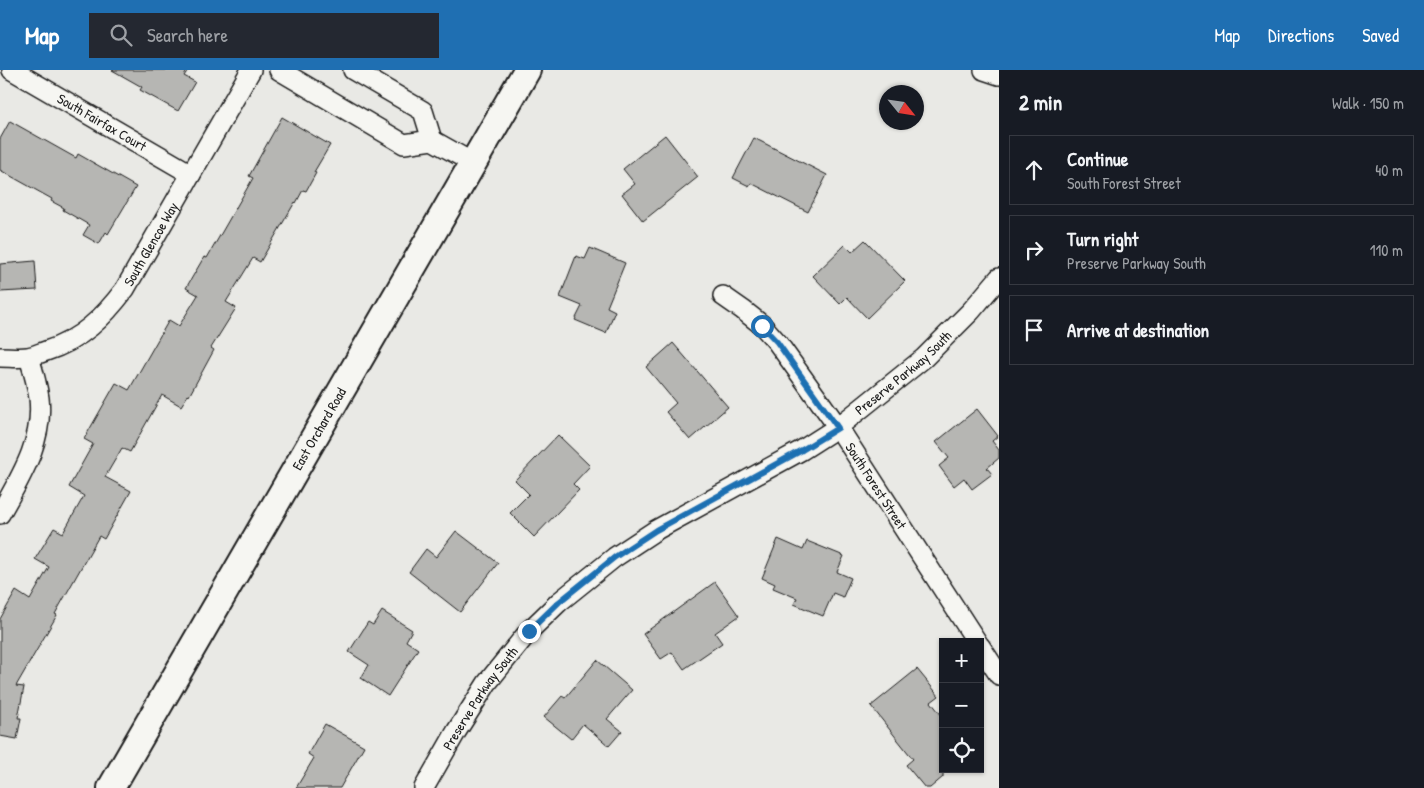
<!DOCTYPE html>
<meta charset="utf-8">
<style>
:root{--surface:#171b24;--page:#242831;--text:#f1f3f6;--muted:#9ea1a6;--line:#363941;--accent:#1f6fb2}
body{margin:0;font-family:"Patrick Hand",sans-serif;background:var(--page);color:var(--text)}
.controls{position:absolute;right:15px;bottom:15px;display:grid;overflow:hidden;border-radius:0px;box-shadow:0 1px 4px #0004}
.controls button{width:45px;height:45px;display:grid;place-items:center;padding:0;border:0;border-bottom:1px solid var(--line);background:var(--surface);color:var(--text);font:25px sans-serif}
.compass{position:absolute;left:879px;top:15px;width:45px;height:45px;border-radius:50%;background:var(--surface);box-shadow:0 1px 4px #0004;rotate:120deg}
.stop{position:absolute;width:15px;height:15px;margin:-11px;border:4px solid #1f6fb2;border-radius:50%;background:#fff}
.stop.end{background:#1f6fb2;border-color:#fff;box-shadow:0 1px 5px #0008}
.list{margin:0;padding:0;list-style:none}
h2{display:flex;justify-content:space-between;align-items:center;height:65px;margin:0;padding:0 20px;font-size:21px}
h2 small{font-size:16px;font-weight:400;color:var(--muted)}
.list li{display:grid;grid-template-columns:32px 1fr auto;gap:15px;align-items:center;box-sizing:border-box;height:70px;margin:0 10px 10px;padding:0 10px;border:1px solid var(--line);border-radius:0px}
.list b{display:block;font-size:19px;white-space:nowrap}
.list p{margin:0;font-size:16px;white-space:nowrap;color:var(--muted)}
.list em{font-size:16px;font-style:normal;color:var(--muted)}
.icon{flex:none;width:28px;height:28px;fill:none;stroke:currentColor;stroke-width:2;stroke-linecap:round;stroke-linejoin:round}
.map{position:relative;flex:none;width:999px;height:718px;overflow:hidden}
header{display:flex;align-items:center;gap:30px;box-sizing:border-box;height:70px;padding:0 25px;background:var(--accent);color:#fff}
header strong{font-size:24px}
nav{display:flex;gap:28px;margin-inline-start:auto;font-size:18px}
.search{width:350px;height:45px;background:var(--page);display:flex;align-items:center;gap:12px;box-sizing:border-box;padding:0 18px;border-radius:0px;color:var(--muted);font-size:19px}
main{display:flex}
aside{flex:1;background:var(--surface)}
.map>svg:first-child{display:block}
.building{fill:#b6b6b3;stroke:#1c1c1c}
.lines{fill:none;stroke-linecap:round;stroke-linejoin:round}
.street-casing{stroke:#1c1c1c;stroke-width:22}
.secondary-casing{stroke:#1c1c1c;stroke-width:30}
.street{stroke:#f6f6f2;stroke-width:19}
.secondary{stroke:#f6f6f2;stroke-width:26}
.route{stroke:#1f6fb2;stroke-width:6}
.labels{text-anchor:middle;stroke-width:5;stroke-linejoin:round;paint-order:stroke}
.street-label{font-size:14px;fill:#1c1c1c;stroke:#f6f6f2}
</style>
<header>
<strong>Map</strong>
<div class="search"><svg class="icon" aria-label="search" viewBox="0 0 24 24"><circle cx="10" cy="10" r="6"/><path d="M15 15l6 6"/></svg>Search here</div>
<nav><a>Map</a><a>Directions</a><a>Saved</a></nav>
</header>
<main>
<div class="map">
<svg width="999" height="718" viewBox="0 0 999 718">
<rect width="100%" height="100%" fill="#e9e9e5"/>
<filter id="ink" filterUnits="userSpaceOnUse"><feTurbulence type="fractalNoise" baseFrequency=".02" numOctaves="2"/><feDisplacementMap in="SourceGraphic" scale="10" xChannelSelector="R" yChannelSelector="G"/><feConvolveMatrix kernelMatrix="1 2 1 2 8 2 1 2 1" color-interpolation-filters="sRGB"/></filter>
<g filter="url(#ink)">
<g class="building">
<path d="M112,0H188L184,6L195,12L178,41L140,20L142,17Z"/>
<path d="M282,47L330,75L314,102L316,103L306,121L303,120L296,133L295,132L260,192L253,188L226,232L236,238L211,278L214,280L189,326L188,325L181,336L162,325L130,382L122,378L105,407L131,421L104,469L99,466L55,544L57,545L16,616L24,617L18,648H21L17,669L0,666V549L16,521L30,530L49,497L35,489L54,458L63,463L84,426L69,417L93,374L84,369L116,313L129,320L169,250L179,256L198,225L186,218L204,187L207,188L253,108L249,106Z"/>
<path d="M10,51L76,88L78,84L136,117L108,164L106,162L99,174L83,165L89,155L63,140L64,138L51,131L52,129L0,100V69Z"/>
<path d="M665,65L698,107L643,151L622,124L635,114L623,99Z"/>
<path d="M754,68L827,105L808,142L751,113L749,116L733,108Z"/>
<path d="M865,170L905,211L867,248L847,227L840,234L813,206L845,175L852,182Z"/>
<path d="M590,178L625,193L607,237L615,241L606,263L575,250L582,236L560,227L576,186L585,189Z"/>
<path d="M35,191L37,220L0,222V194Z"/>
<path d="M673,273L728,337L690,370L666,342L676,333L646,297Z"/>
<path d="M977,339L998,366L992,371L999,380V388L987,398L992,404L972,419L964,408L954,416L939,396L949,388L936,372Z"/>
<path d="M558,365L590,396L573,414L579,420L534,467L510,443L529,424L515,410Z"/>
<path d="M456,461L498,493L460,542L409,502L426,479L436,487Z"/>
<path d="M778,469L803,480L807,471L844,486L837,502L851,508L843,527L833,523L823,546L794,534L797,528L773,518L775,514L762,508Z"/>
<path d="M715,512L739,546L715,563L722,573L684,599L672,582L661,589L643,564Z"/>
<path d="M382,541L412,560L406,571L418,579L388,626L361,608L369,595L349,582L368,552L373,555Z"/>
<path d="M597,590L632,620L607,649L622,661L609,676L583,654L571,669L544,647L562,626L565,628Z"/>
<path d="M917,599L939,626L931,632L943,647V707L930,718H925L906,695L913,689L871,636Z"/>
<path d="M325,654L364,676L340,718H296L314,688L308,684Z"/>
</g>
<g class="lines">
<g class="street-casing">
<g id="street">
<path id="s1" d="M12,0L191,104"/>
<path d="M279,0L404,74L432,70L473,93"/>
<path d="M353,0L423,41L432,70"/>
<path d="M984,0L999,5"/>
<path id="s2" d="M723,226L743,240L762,255L777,272L838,357L977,572"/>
<path id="s3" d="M0,287C9,287 19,288 28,287C34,286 40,283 46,281C81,270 104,247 125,219L251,0"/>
<path d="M0,444C20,408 44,371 39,328C37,314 33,300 29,287"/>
<path d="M980,576L999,605"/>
<path id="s4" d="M424,718L456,662L487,613L529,561L559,532L615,487L656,460L802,380L838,357L924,288L971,241L999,208"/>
</g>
</g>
<g class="secondary-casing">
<g id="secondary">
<path id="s5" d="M111,718L527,0"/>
</g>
</g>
<use href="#street" class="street"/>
<use href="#secondary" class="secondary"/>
</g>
</g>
<g class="lines" filter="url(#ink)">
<path class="route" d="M529,561L559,532L615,487L656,460L802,380L838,358L777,272L762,256"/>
</g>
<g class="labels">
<g class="street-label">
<text dy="5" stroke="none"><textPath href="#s1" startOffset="104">South Fairfax Court</textPath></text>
<text dy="5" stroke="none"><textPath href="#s3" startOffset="201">South Glencoe Way</textPath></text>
<text dy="5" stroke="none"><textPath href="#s4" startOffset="646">Preserve Parkway South</textPath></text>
<text dy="5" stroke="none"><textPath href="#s5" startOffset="415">East Orchard Road</textPath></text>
<text dy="5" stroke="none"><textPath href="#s2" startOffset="246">South Forest Street</textPath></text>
<text dy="5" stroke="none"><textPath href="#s4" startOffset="106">Preserve Parkway South</textPath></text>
</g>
</g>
</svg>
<div class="controls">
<button>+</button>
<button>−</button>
<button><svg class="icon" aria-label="locate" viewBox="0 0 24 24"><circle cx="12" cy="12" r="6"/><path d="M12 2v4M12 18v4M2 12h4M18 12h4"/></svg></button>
</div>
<svg class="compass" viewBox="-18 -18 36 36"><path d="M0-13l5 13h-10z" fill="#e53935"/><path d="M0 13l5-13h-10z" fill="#9ea1a6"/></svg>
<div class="stop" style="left:762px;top:256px"></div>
<div class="stop end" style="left:529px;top:561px"></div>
</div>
<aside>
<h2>2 min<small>Walk · 150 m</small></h2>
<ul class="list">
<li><svg class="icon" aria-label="ahead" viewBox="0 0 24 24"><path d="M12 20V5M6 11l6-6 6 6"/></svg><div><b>Continue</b><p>South Forest Street</p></div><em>40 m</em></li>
<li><svg class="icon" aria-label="right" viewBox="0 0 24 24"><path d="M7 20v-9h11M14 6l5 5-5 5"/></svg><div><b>Turn right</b><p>Preserve Parkway South</p></div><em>110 m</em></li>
<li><svg class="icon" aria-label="arrive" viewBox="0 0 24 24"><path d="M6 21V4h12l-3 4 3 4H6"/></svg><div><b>Arrive at destination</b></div></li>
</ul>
</aside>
</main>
